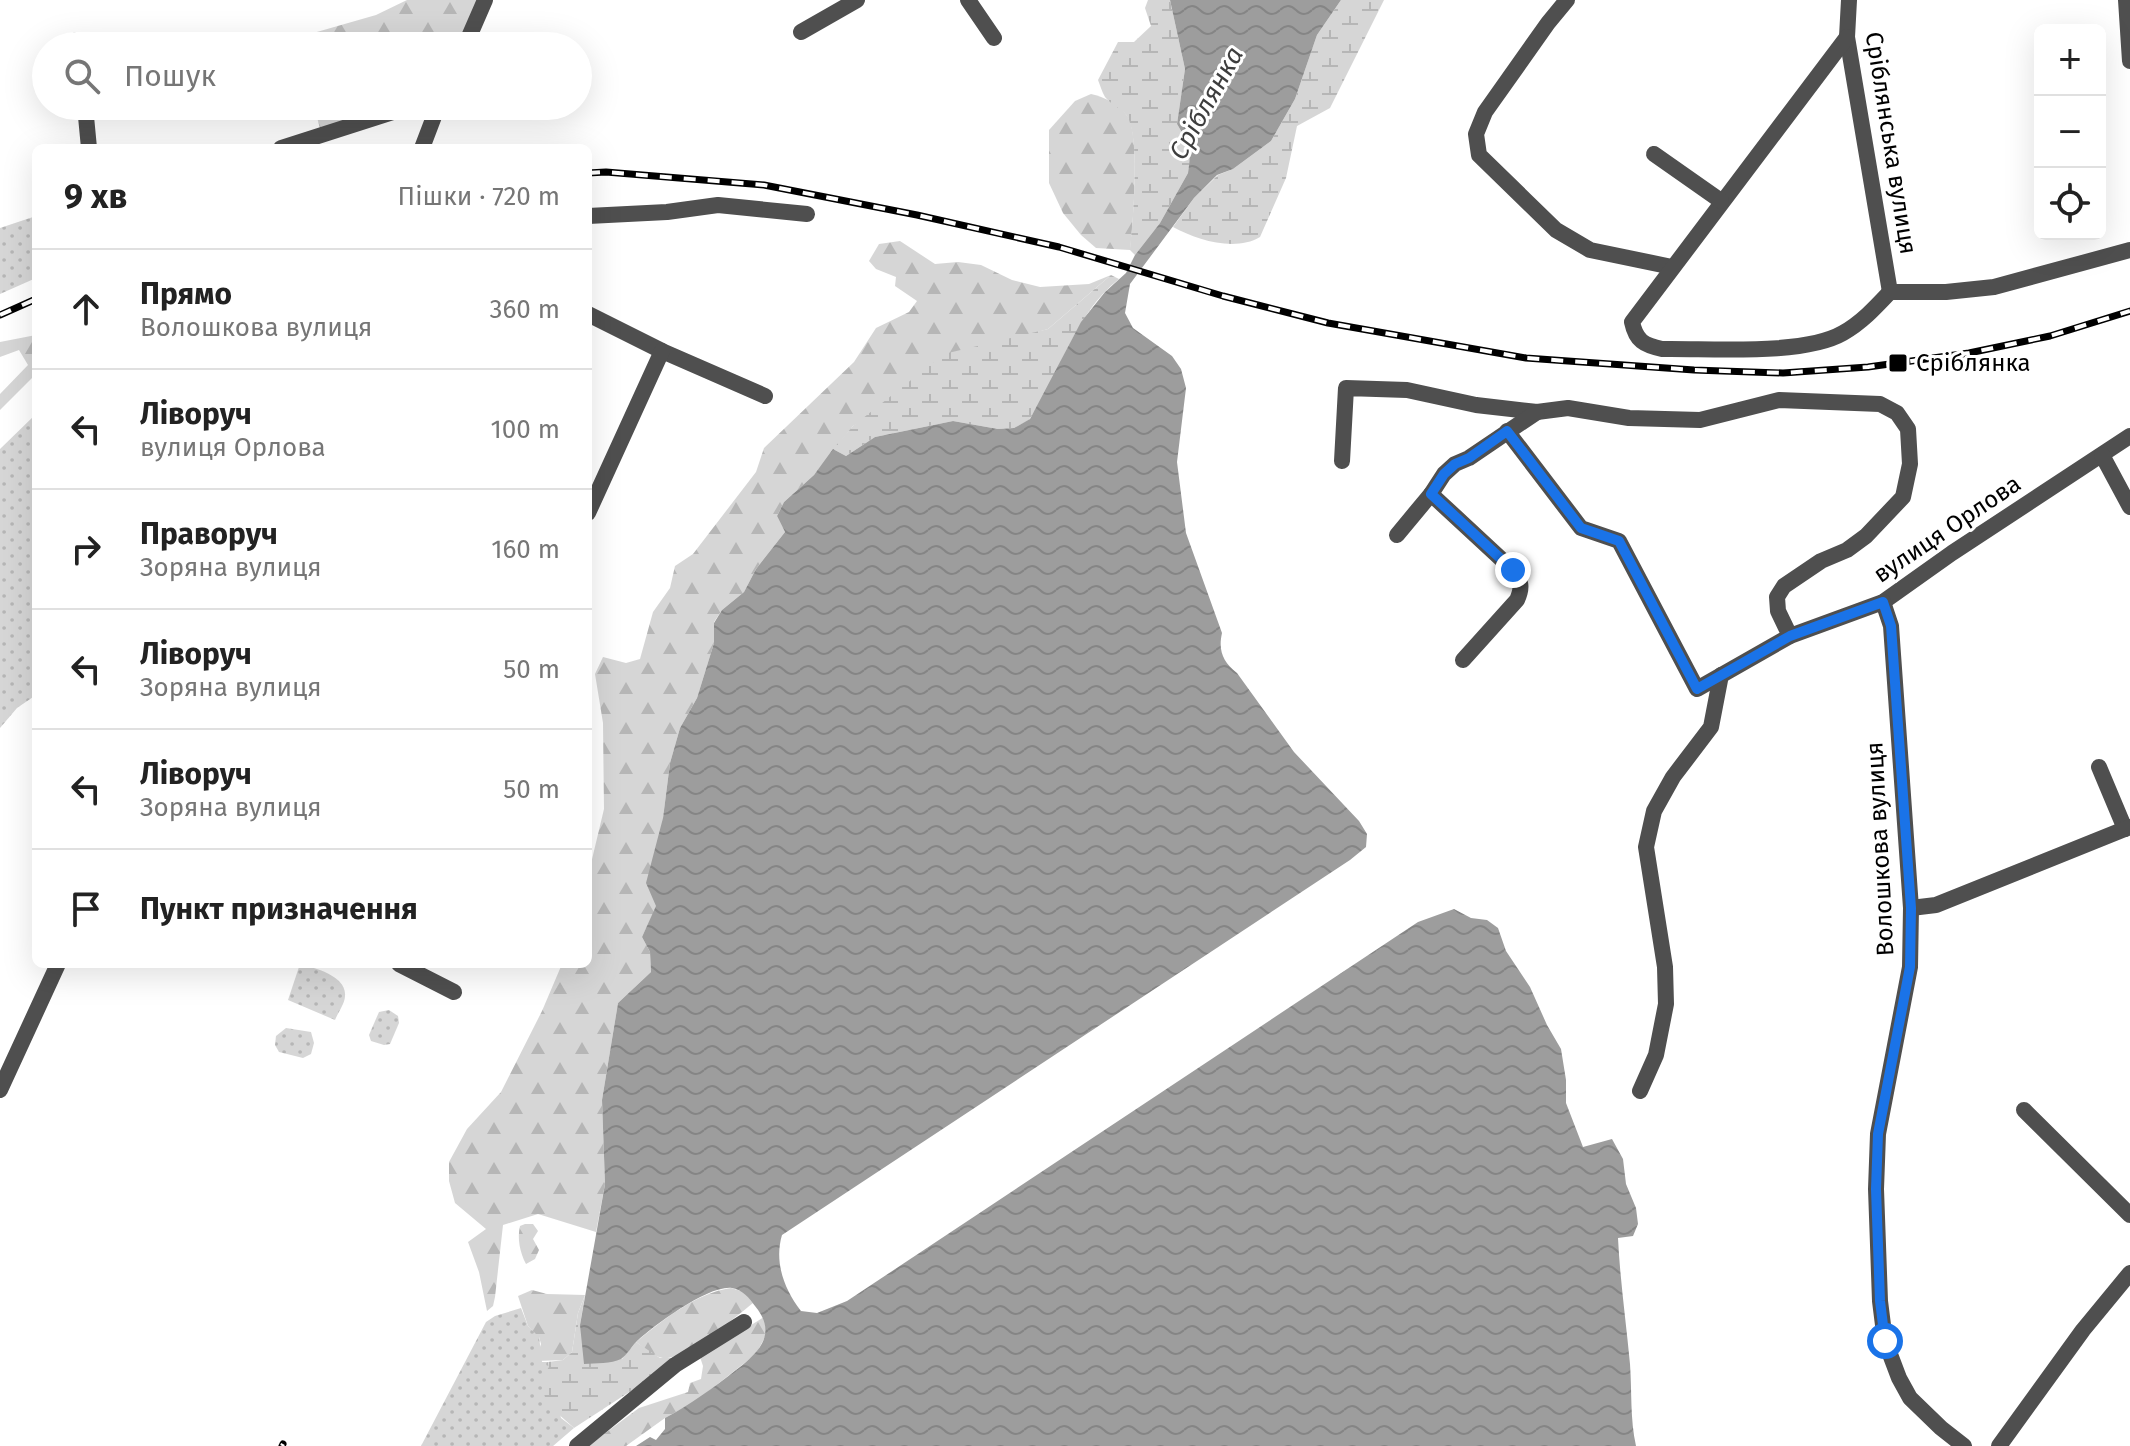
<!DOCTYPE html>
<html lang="uk">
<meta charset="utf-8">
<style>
:root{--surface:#fff;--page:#f6f6f6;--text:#222;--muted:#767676;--line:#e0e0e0}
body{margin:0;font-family:"Fira Sans",sans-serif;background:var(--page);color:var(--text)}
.controls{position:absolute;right:24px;top:24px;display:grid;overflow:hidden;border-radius:12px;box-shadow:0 8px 32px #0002}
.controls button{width:72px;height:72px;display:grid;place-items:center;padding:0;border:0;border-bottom:2px solid var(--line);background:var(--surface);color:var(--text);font:40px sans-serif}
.stop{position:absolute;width:24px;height:24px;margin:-18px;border:6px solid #1a73e8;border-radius:50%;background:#fff}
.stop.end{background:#1a73e8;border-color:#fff;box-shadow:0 2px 8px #0008}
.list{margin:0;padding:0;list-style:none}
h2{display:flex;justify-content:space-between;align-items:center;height:104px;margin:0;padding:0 32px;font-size:34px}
h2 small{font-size:26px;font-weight:400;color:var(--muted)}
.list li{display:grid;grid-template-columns:52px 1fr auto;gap:24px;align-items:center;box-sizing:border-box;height:120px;padding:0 32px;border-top:2px solid var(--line)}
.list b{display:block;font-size:30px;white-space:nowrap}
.list p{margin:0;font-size:26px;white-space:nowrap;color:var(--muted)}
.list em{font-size:26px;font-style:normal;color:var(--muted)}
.icon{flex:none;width:44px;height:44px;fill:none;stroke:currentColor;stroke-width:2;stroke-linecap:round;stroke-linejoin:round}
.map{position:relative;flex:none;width:2130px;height:1446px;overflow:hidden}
.search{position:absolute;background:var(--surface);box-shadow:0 8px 32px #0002;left:32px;top:32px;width:560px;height:88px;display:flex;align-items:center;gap:20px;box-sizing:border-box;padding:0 28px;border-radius:44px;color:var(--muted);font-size:30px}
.panel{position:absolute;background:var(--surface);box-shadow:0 8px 32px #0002;left:32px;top:144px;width:560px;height:824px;border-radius:12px}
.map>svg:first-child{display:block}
.grass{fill:url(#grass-dots)}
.forest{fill:url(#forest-firs)}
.wetland{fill:url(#wetland-marsh)}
.water{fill:url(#water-waves)}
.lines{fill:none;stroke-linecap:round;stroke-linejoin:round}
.street{stroke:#4f4f4f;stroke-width:16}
.rail-casing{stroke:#000;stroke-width:7}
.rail{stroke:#fff;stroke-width:4;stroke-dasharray:12;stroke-linecap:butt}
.route{stroke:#1a73e8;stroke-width:10}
.poi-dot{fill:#000;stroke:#fff;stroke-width:3}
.labels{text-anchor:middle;stroke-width:6;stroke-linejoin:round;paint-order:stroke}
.street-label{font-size:24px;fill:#000;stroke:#fff}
.poi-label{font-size:24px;fill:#000;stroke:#fff;text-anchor:start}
.water-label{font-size:26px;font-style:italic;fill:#3e3e3e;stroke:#fff}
</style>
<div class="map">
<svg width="2130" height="1446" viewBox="0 0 2130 1446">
<defs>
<pattern id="grass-dots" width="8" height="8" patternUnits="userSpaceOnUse" patternTransform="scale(2)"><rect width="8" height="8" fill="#d6d6d6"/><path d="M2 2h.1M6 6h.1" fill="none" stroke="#b6b6b6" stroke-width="1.8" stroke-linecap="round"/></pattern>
<pattern id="forest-firs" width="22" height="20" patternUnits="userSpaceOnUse" patternTransform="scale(2)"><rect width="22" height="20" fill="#d6d6d6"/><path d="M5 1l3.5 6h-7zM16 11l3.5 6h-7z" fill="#b6b6b6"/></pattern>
<pattern id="wetland-marsh" width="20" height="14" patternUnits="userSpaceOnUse" patternTransform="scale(2)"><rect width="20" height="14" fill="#d6d6d6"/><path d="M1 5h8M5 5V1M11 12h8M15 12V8" fill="none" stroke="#b6b6b6"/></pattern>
<pattern id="water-waves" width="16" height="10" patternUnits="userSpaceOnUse" patternTransform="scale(2)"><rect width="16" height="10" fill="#9d9d9d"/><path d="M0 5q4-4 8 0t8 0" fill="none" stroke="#858585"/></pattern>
</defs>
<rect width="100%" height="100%" fill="#fff"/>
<g class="grass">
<path d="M36,216V278L0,294V228Z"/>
<path d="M36,414V695L17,708L0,728V449Z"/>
<path d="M300,964C315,968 347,976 345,996C345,1003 338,1013 335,1020L288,1000Z"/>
<path d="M389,1010L398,1016L399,1023L390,1044L384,1045L371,1041L369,1035L379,1012Z"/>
<path d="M286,1028L311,1032L314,1043L311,1054L303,1058L279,1052L275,1045L276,1036Z"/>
<path d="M521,1308L528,1326L539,1336L542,1362H548L561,1418L574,1428L553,1446H421L486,1322L495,1316Z"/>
</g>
<g class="forest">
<path d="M407,0H485L465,46H268L376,15Z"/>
<path d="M1091,94C1104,97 1120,104 1128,117C1140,137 1133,224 1130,250L1096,248L1081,235L1063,213L1049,183V130L1075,101Z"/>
<path d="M314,106H412L322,136Z"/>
<path d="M900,241L935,264L958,262L981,265L1012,280L1040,287L1089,284L1111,275L1048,329L1003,342L853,426L814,475L784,502L777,516L785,532L756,569L744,592L722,610L714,622V643L697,698L680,728L670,763L663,818L657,906L642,937L650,952L651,972L618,1003L602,1100L605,1184L596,1232L538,1214L503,1225L495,1297L493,1306L487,1311L479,1272L468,1242L486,1229L455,1203L449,1181V1162L467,1129L501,1092L542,1011L562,964H588V876L604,809L603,723L595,674L603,657L626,663L640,659L653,612L670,588L675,566L693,554L756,472L764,448L854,362L876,328L909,312L917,301L895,286L896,277L876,269L869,261L879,244Z"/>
<path d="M36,335V374L0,410V394L28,365L19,350L0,357V342Z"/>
<path d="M525,1224H533L538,1231L533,1239L539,1250L535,1259L526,1264C520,1253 517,1238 520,1226Z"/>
<path d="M731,1288L744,1292L753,1303C736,1317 683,1361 663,1358C654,1357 643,1347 636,1342C663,1320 696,1293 731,1288Z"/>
<path d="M532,1290L547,1294L585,1295L578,1313L572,1352L563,1360L537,1361L534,1353L539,1350L541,1344L539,1337L528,1326L518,1296Z"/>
<path d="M764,1317L767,1333L756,1354L696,1401L665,1418L626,1446H588L639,1408L688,1392L690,1383L701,1379L703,1366L700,1357Z"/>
</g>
<g class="wetland">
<path d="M1148,0H1170L1185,69L1177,124L1191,148L1188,173L1160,223L1135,255L1130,250C1133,222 1140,141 1128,118C1124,109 1111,105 1105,97C1102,92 1100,85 1098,80L1118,42H1134L1151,26L1145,8Z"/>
<path d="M1341,0H1384L1330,108L1297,126L1286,178L1260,237C1235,252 1197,240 1173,227L1194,198L1218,175L1233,169L1271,141L1295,99L1317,35Z"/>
<path d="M1111,275L1119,279C1073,315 1061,374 1029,420L1014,428L998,429L953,421L919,428L875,437L846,456L833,449L853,426L944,354L1048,329Z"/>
<path d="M585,1295L580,1325L622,1359L636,1342L660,1358H675L663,1370L574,1428L547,1404L540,1380L549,1367L548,1362L563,1360L572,1352L578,1313Z"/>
</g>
<path class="water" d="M1170,0H1341L1317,35L1295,99L1271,141L1233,169L1217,175L1194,198L1130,284L1125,313L1133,328L1172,356L1181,369L1186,388L1177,462L1186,533L1222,633C1218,651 1223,662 1237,673L1294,752L1359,821L1367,834L1366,847L1350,860L782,1235C774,1262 784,1289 801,1311L817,1313L847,1301L1418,922L1454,909L1471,918L1487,920L1498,928L1506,951L1530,987L1547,1025L1561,1049L1566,1080V1103L1583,1147L1612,1139L1623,1159L1626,1184L1636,1208L1638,1224L1633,1236L1618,1238C1620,1280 1626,1321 1630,1364C1632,1392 1630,1419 1636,1446H636L650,1437L656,1440L665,1429V1418C691,1404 713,1388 736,1370C759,1352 778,1334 755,1306C749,1298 743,1290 732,1288C708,1285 655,1325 637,1341C632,1346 627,1355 621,1359C611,1364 596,1363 584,1364L580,1325L605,1184L602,1100L618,1003L651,972L650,952L642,937L656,906L646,883L663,818L670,763L680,728L697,698L714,643V623L722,610L744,592L756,569L785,532L777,516L784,502L814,475L833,449L846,456L875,437L919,428L953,421L998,429L1014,428L1030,419L1081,322L1105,292L1126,273L1135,255L1160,223L1188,173L1191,148L1177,124L1185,69Z"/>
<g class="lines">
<g class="street">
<path d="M968,0L994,38"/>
<path d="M1567,0L1548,23L1485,112L1476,134L1479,155L1556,230L1590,250L1672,267"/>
<path d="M1849,0L1847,37L1890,292"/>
<path d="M2126,0L2130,61"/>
<path d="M801,32L857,0"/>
<path d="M1847,37L1632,322C1636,341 1644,345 1662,349C1710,348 1803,356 1843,333C1861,323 1875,308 1890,292H1946L1994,287L2130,250"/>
<path d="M77,40L78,46"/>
<path d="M465,46L485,0"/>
<path d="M85,106L89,148"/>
<path d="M281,148L412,106"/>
<path d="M422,148L438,106"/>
<path d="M1654,154L1721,201"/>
<path d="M588,216L667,212L718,205L807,214"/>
<path d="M588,314L662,351L765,396"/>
<path d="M1507,431L1581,528L1619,541L1697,689L1790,636L1883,602L1952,553L2130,436"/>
<path d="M2102,455L2130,507"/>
<path d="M1342,461L1346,388L1407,390L1476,405L1537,412L1568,408L1629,418L1700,420L1779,400L1880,404L1897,413L1908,429L1910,464L1903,497L1866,536L1847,550L1821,561L1784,586L1777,597L1778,611L1790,636"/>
<path d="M588,513L662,351"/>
<path d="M1397,535L1431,494"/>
<path d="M1883,602L1891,626L1911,908L1910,967L1878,1134L1876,1189L1880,1301L1885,1341L1899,1378L1910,1398L1941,1428L1964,1446"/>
<path d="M1463,660L1517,600C1523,587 1521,581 1513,570L1431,494L1444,474L1455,464L1469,458L1537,412"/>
<path d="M2099,767L2125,829"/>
<path d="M1911,908L1936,905L2130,827"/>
<path d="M399,964L454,992"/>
<path d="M0,1090L58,964"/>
<path d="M1640,1091L1656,1055L1666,1004L1665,967L1646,847L1654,811L1673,777L1711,727L1721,675"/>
<path d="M2024,1110L2130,1215"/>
<path d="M577,1446L675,1365L744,1322"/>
<path d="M1999,1446L2083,1330L2130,1273"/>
</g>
<g class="rail-casing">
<g id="rail">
<path d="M588,173L606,172L764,185L917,215L1059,247L1223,296L1328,323L1526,358L1694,370L1783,373L1868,367L1969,353L2050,336L2130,311"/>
<path d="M0,315L36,299"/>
<path d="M282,1446L283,1444"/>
</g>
</g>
<use href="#rail" class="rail"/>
</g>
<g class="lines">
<path class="route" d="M1513,570L1431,494L1444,474L1455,464L1469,458L1507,431L1581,528L1619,541L1697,689L1790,636L1883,602L1891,626L1911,908L1910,967L1878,1134L1876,1189L1880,1301L1885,1341"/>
</g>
<rect class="poi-dot" x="1888" y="353" width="20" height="20" rx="4"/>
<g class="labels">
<g class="street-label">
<text transform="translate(1891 143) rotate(81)" y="8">Сріблянська вулиця</text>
<text transform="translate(1947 529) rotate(-34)" y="8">вулиця Орлова</text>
<text transform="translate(1880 849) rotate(-93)" y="8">Волошкова вулиця</text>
</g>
<g class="poi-label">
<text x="1916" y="371">Сріблянка</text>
</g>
<g class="water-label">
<text transform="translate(1206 103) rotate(-61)" y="9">Сріблянка</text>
</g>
</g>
</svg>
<div class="controls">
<button>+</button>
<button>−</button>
<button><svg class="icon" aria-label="locate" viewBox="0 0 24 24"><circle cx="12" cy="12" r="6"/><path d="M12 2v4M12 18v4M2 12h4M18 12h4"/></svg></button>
</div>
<div class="stop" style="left:1885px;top:1341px"></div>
<div class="stop end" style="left:1513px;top:570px"></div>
<div class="search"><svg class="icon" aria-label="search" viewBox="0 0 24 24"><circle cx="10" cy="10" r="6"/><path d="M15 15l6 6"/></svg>Пошук</div>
<section class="panel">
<h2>9 хв<small>Пішки · 720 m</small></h2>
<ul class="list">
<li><svg class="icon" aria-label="ahead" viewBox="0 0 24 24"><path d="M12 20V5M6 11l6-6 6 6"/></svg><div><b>Прямо</b><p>Волошкова вулиця</p></div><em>360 m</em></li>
<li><svg class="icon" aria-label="left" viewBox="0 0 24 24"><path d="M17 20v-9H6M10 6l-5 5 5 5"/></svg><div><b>Ліворуч</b><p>вулиця Орлова</p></div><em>100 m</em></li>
<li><svg class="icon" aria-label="right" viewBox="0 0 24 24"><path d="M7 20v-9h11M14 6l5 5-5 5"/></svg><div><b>Праворуч</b><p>Зоряна вулиця</p></div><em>160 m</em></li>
<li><svg class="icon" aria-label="left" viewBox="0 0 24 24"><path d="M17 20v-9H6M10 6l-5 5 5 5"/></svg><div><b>Ліворуч</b><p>Зоряна вулиця</p></div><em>50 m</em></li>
<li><svg class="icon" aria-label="left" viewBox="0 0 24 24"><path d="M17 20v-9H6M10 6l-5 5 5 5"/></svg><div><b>Ліворуч</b><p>Зоряна вулиця</p></div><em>50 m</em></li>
<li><svg class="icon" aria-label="arrive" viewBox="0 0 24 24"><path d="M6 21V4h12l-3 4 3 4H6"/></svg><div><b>Пункт призначення</b></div></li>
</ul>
</section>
</div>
